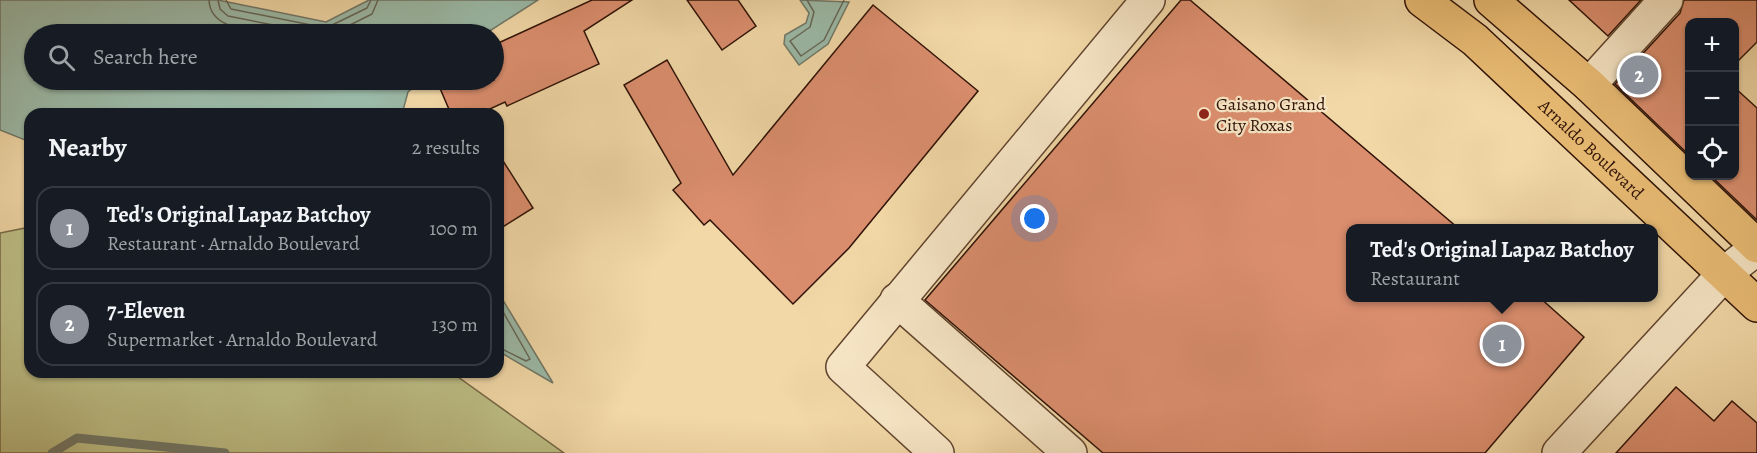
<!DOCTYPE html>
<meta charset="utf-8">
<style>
:root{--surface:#171b24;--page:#242831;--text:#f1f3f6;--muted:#9ea1a6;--line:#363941;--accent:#8c9099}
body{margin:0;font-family:Alegreya,serif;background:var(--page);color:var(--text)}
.controls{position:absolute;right:18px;top:18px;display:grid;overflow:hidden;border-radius:12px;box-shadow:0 2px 4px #0004}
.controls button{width:54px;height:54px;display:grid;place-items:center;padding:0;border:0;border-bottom:2px solid var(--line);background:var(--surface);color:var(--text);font:30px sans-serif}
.you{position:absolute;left:1035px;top:219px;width:21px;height:21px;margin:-15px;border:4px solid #fff;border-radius:50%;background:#1a73e8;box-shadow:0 0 0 9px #1a73e833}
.badge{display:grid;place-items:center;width:39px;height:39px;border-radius:50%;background:var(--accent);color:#fff;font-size:20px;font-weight:700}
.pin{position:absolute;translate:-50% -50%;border:3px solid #fff;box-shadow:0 2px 6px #0006}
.popup{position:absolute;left:1346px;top:224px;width:312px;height:78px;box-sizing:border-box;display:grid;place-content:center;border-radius:12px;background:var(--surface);filter:drop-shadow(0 2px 4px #0005);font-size:20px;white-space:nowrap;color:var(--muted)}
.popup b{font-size:22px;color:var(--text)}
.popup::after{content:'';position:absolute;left:50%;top:100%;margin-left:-12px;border:12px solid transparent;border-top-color:var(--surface)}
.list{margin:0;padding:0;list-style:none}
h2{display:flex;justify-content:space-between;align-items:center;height:78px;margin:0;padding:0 24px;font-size:26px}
h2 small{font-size:20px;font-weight:400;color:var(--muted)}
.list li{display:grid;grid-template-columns:39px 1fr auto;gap:18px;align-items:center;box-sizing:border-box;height:84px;margin:0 12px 12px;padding:0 12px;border:2px solid var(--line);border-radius:18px}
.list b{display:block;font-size:22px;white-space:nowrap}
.list p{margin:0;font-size:20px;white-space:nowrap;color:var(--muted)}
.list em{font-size:20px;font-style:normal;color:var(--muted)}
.icon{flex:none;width:33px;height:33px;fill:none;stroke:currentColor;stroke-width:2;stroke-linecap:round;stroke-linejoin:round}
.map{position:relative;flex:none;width:1757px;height:453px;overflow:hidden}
.search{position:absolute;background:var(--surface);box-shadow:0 2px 4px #0004;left:24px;top:24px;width:480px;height:66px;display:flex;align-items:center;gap:15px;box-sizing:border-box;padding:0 21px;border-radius:33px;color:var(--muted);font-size:22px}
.panel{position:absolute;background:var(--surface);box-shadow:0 2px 4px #0004;left:24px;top:108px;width:480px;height:270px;border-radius:18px}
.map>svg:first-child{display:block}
.green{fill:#bdbe85;stroke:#766846;stroke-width:1.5}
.water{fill:#9bbaa8;stroke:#707767;stroke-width:1.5}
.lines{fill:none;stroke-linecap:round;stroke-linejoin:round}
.shore{stroke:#656657;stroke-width:1.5}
.stream{stroke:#707767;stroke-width:9}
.building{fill:#db8e6e;stroke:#2f1206;stroke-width:1.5}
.minor-casing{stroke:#60442e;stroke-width:36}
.highway-casing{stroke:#2f1206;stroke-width:36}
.minor{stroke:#f7e6c6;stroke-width:33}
.highway{stroke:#e9bc74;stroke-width:33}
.poi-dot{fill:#8f2418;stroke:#f7e6c6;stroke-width:2}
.labels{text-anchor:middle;stroke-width:4.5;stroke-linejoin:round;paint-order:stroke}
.poi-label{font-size:18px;fill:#2f1206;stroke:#f7e6c6;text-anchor:start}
.street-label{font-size:18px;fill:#2f1206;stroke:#f7e6c6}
</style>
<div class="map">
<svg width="1757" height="453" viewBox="0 0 1757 453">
<rect width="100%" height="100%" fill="#f2d8a7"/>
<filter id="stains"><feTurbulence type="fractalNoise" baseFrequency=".00333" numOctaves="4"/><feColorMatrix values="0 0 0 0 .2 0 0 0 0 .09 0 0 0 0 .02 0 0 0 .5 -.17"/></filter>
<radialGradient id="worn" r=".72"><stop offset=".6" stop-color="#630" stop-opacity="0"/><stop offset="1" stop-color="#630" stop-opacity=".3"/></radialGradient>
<path class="green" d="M30,227V372H451L564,453H0V233Z"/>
<g class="water">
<path d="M0,0H218L326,22L369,0H538L485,34H34V80H422L408,92L402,114H30V142L0,130Z"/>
<path d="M800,0L849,2L828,44L799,65L784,44L785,35L806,23L809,13Z"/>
<path d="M498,292L553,383L498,351Z"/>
</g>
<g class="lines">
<g class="shore">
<path d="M209,0C210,30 251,30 274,34"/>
<path d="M218,0L220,9L228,16L319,34"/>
<path d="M226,0L231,9L326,28L367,8L371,0"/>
<path d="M807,0L814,12L810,27L790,41L801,56L824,40L844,0"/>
<path d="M332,34L372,14L378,0"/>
<path d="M498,303L530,359L526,361L498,347"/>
</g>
<path class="stream" d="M52,453L77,438L225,453"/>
</g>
<g class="building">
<path d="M592,0H632L584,31L599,64L507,106L505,102L479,114H451L439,86L454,80H494V45Z"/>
<path d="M687,0H738L756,26L722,50Z"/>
<path d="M1181,0H1190L1458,228H1350V297H1539L1584,337L1485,453H1103L925,300Z"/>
<path d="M1569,0H1641L1608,36Z"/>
<path d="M1684,0H1757V42L1734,65V22H1689V155L1615,84L1680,13Z"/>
<path d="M873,5L978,91L849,248L793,304L710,220L704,225L673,190L681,183L624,85L667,60L733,175Z"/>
<path d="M1734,87L1757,108V220L1711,176H1734Z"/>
<path d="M498,153L533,208L498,230Z"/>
<path d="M1676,387L1714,421L1732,401L1757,423V453H1616Z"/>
</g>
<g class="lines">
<g class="minor-casing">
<g id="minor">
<path d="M1589,85L1666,0"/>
<path d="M897,300L1070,453"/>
<path d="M937,453L843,367L1148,0"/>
<path d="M1559,453L1725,273L1757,248"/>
</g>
</g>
<g class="highway-casing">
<g id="highway">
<path id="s1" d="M1422,0L1475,40L1757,305"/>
<path d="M1491,0L1589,85L1757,246"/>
</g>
</g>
<use href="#minor" class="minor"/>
<use href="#highway" class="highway"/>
</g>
<circle class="poi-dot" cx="1204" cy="114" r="6"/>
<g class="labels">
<g class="poi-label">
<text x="1216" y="110">Gaisano Grand<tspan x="1216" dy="21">City Roxas</tspan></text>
</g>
<g class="street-label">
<text dy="6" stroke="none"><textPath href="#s1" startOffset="226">Arnaldo Boulevard</textPath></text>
</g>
</g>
<rect width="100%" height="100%" filter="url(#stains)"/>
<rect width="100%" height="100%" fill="url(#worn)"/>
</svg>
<div class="controls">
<button>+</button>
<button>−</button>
<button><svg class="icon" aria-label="locate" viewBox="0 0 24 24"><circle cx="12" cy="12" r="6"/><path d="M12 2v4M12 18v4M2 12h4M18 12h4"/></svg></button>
</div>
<div class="you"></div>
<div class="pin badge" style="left:1502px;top:344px">1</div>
<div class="popup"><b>Ted's Original Lapaz Batchoy</b>Restaurant</div>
<div class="pin badge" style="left:1639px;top:75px">2</div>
<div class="search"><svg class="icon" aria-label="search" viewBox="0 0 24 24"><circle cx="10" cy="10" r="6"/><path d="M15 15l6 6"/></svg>Search here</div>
<section class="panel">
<h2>Nearby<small>2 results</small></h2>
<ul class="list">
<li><span class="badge">1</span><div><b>Ted's Original Lapaz Batchoy</b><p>Restaurant · Arnaldo Boulevard</p></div><em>100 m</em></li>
<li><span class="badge">2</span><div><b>7-Eleven</b><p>Supermarket · Arnaldo Boulevard</p></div><em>130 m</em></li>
</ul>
</section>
</div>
